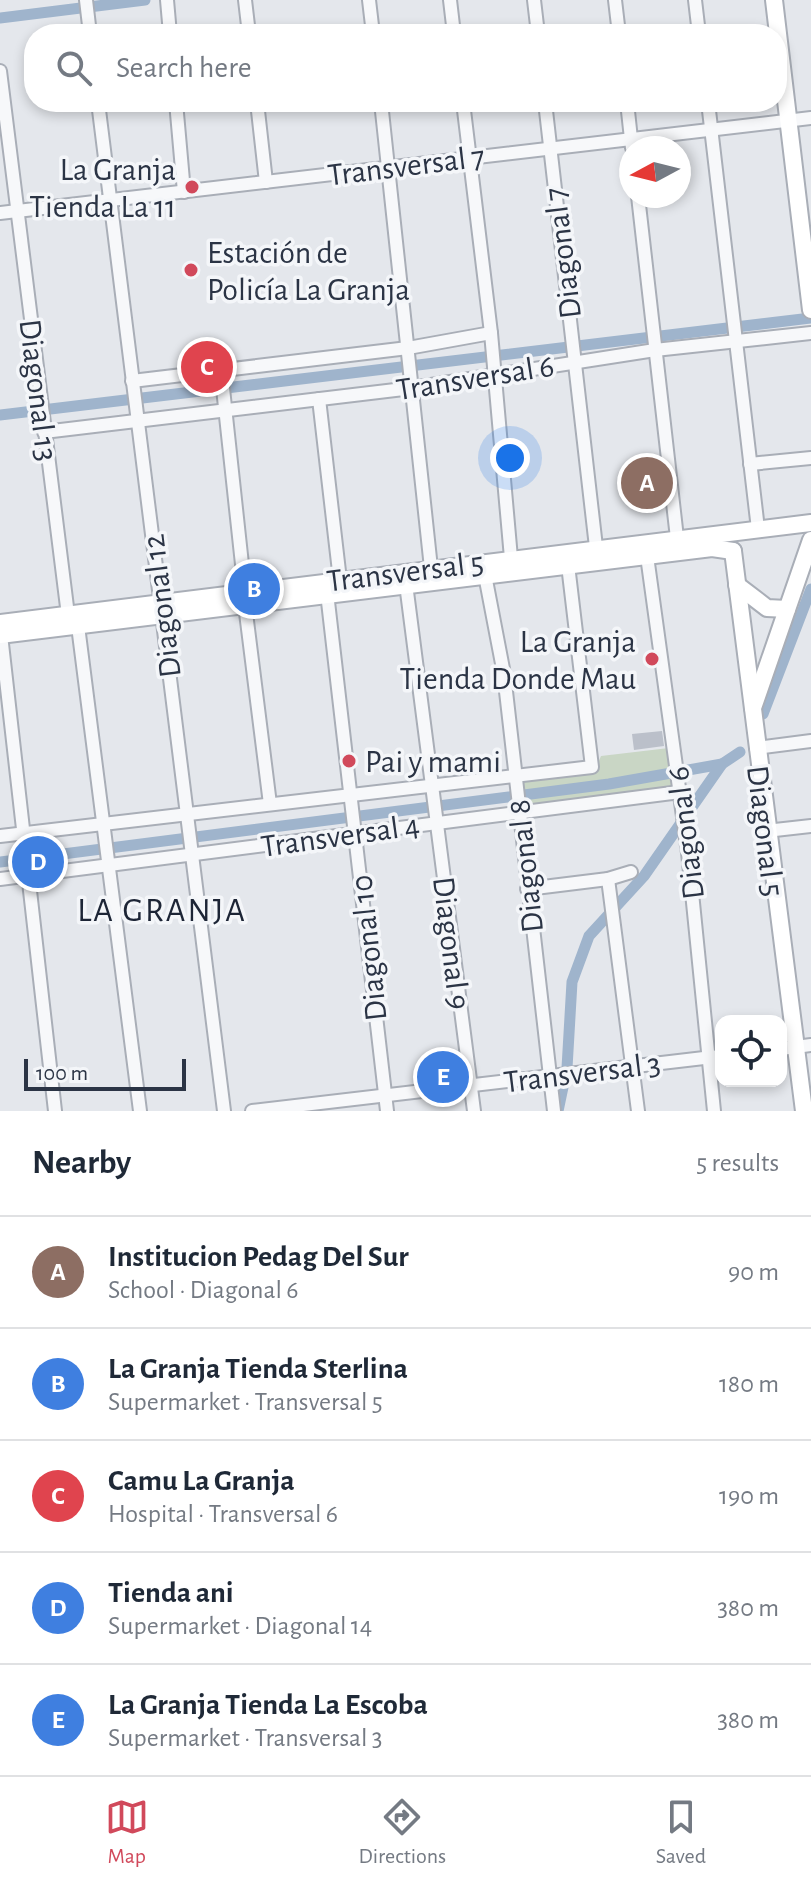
<!DOCTYPE html>
<meta charset="utf-8">
<style>
:root{--surface:#fff;--page:#f6f6f7;--text:#1f2937;--muted:#747a83;--line:#e0e1e3;--accent:#d1495b}
body{margin:0;font-family:"Alegreya Sans",sans-serif;background:var(--page);color:var(--text)}
.controls{position:absolute;right:24px;bottom:24px;display:grid;overflow:hidden;border-radius:16px;box-shadow:0 4px 12px #0003}
.controls button{width:72px;height:72px;display:grid;place-items:center;padding:0;border:0;border-bottom:2px solid var(--line);background:var(--surface);color:var(--text);font:40px sans-serif}
.compass{position:absolute;left:619px;top:136px;width:72px;height:72px;border-radius:50%;background:var(--surface);box-shadow:0 4px 12px #0003;rotate:263deg}
.scale{position:absolute;left:24px;bottom:20px;width:162px;box-sizing:border-box;padding-left:8px;border:4px solid #2b3445;border-top:0;font-size:22px;line-height:28px;white-space:nowrap;color:#2b3445;-webkit-text-stroke:6px #f4f6f9;paint-order:stroke}
.you{position:absolute;left:510px;top:458px;width:28px;height:28px;margin:-20px;border:6px solid #fff;border-radius:50%;background:#1a73e8;box-shadow:0 0 0 12px #1a73e833}
.badge{display:grid;place-items:center;width:52px;height:52px;border-radius:50%;background:var(--accent);color:#fff;font-size:26px;font-weight:700}
.pin{position:absolute;translate:-50% -50%;border:4px solid #fff;box-shadow:0 2px 8px #0006}
.list{margin:0;padding:0;list-style:none}
h2{display:flex;justify-content:space-between;align-items:center;height:104px;margin:0;padding:0 32px;font-size:34px}
h2 small{font-size:26px;font-weight:400;color:var(--muted)}
.list li{display:grid;grid-template-columns:52px 1fr auto;gap:24px;align-items:center;box-sizing:border-box;height:112px;padding:0 32px;border-top:2px solid var(--line)}
.list b{display:block;font-size:30px;white-space:nowrap}
.list p{margin:0;font-size:26px;white-space:nowrap;color:var(--muted)}
.list em{font-size:26px;font-style:normal;color:var(--muted)}
.icon{flex:none;width:44px;height:44px;fill:none;stroke:currentColor;stroke-width:2;stroke-linecap:round;stroke-linejoin:round}
.map{position:relative;flex:none;width:811px;height:1111px;overflow:hidden}
.search{position:absolute;background:var(--surface);box-shadow:0 4px 12px #0003;left:24px;right:24px;top:24px;height:88px;display:flex;align-items:center;gap:20px;box-sizing:border-box;padding:0 28px;border-radius:32px;color:var(--muted);font-size:30px}
.sheet{height:664px;background:var(--surface)}
nav{display:flex;justify-content:space-around;align-items:center;box-sizing:border-box;height:112px;border-top:2px solid var(--line);background:var(--surface);font-size:22px;color:var(--muted)}
nav a{display:grid;justify-items:center;gap:4px}
nav .on{color:var(--accent)}
.map>svg:first-child{display:block}
.green{fill:#c9d6c5}
.lines{fill:none;stroke-linecap:round;stroke-linejoin:round}
.canal{stroke:#9fb4cc;stroke-width:11}
.building{fill:#bbc0ca}
.street-casing{stroke:#a9aeb7;stroke-width:16}
.secondary-casing{stroke:#a9aeb7;stroke-width:20}
.street{stroke:#f7f8fa;stroke-width:12}
.secondary{stroke:#fff;stroke-width:16}
.poi-dot{fill:#d1495b;stroke:#f4f6f9;stroke-width:3}
.labels{text-anchor:middle;stroke-width:7;stroke-linejoin:round;paint-order:stroke}
.street-label{font-size:32px;fill:#2b3445;stroke:#f4f6f9}
.poi-label{font-size:32px;fill:#2b3445;stroke:#f4f6f9;text-anchor:end}
.neighbourhood-label{font-size:34px;letter-spacing:2px;fill:#1d2536;stroke:#f4f6f9}
</style>
<div class="map">
<svg width="811" height="1111" viewBox="0 0 811 1111">
<rect width="100%" height="100%" fill="#e4e7ec"/>
<path class="green" d="M669,748L674,788L529,808L522,801L521,788L526,779L596,768L601,756Z"/>
<g class="lines">
<g class="canal">
<path d="M0,18L145,0"/>
<path d="M0,415L811,318"/>
<path d="M763,714L811,589"/>
<path d="M0,862L609,784L722,764"/>
<path d="M558,1111L567,1068L572,982L589,936L644,876L722,764L740,752"/>
</g>
</g>
<path class="building" d="M662,731L664,746L634,750L632,734Z"/>
<g class="lines">
<g class="street-casing">
<g id="street">
<path d="M86,0L90,34"/>
<path d="M167,0L170,34"/>
<path d="M245,0L249,34"/>
<path d="M369,0L373,34"/>
<path d="M450,0L454,34"/>
<path d="M534,0L538,34"/>
<path d="M615,0L619,34"/>
<path d="M695,0L699,34"/>
<path d="M0,71L68,615"/>
<path d="M98,102L224,1111"/>
<path d="M176,102L184,192"/>
<path d="M257,102L266,182"/>
<path d="M381,102L431,568"/>
<path d="M463,102L491,333L511,558"/>
<path d="M545,102L596,547"/>
<path d="M627,102L632,148"/>
<path d="M708,102L758,529"/>
<path d="M638,196L677,538"/>
<path d="M0,213L811,118"/>
<path d="M221,370L245,592"/>
<path d="M132,381L408,348L491,333"/>
<path d="M319,399L340,580"/>
<path d="M44,432L412,388L655,350L811,333"/>
<path d="M750,464L811,458"/>
<path d="M647,556L688,853L714,1111"/>
<path d="M485,575L504,674L554,1111"/>
<path d="M406,584L474,1111"/>
<path d="M327,593L387,1111"/>
<path d="M245,605L270,804"/>
<path d="M78,626L140,1111"/>
<path d="M1,635L55,1111"/>
<path d="M756,748L811,741"/>
<path d="M766,831L811,826"/>
<path d="M0,836L592,767L568,565"/>
<path d="M0,879L680,792"/>
<path d="M608,879L638,1111"/>
<path d="M527,889L608,879L631,872"/>
<path d="M781,1049L811,1045"/>
<path d="M252,1111L721,1056"/>
</g>
</g>
<g class="secondary-casing">
<g id="secondary">
<path d="M774,0L811,310"/>
<path d="M733,551L804,1111"/>
<path d="M737,585L767,608L787,609"/>
<path d="M0,623L811,523"/>
<path d="M0,635L712,548L733,551"/>
<path d="M753,708L811,540"/>
</g>
</g>
<use href="#street" class="street"/>
<use href="#secondary" class="secondary"/>
</g>
<g class="poi-dot">
<circle cx="192" cy="187" r="8"/>
<circle cx="191" cy="270" r="8"/>
<circle cx="652" cy="659" r="8"/>
<circle cx="349" cy="761" r="8"/>
</g>
<g class="labels">
<g class="street-label">
<text transform="translate(406 165) rotate(-7)" y="11">Transversal 7</text>
<text transform="translate(562 253) rotate(-97)" y="11">Diagonal 7</text>
<text transform="translate(475 377) rotate(-9)" y="11">Transversal 6</text>
<text transform="translate(39 390) rotate(83)" y="11">Diagonal 13</text>
<text transform="translate(405 571) rotate(-7)" y="11">Transversal 5</text>
<text transform="translate(161 606) rotate(-97)" y="11">Diagonal 12</text>
<text transform="translate(766 831) rotate(83)" y="11">Diagonal 5</text>
<text transform="translate(685 833) rotate(-97)" y="11">Diagonal 6</text>
<text transform="translate(340 835) rotate(-8)" y="11">Transversal 4</text>
<text transform="translate(525 866) rotate(-96)" y="11">Diagonal 8</text>
<text transform="translate(452 943) rotate(83)" y="11">Diagonal 9</text>
<text transform="translate(368 948) rotate(-96)" y="11">Diagonal 10</text>
<text transform="translate(582 1072) rotate(-7)" y="11">Transversal 3</text>
</g>
<g class="poi-label">
<text x="176" y="180">La Granja<tspan x="176" dy="37">Tienda La 11</tspan></text>
<text x="207" y="263" text-anchor="start">Estación de<tspan x="207" dy="37">Policía La Granja</tspan></text>
<text x="636" y="652">La Granja<tspan x="636" dy="37">Tienda Donde Mau</tspan></text>
<text x="365" y="772" text-anchor="start">Pai y mami</text>
</g>
<g class="neighbourhood-label">
<text x="162" y="921">LA GRANJA</text>
</g>
</g>
</svg>
<div class="controls">
<button><svg class="icon" aria-label="locate" viewBox="0 0 24 24"><circle cx="12" cy="12" r="6"/><path d="M12 2v4M12 18v4M2 12h4M18 12h4"/></svg></button>
</div>
<svg class="compass" viewBox="-18 -18 36 36"><path d="M0-13l5 13h-10z" fill="#e53935"/><path d="M0 13l5-13h-10z" fill="#747a83"/></svg>
<div class="scale">100 m</div>
<div class="you"></div>
<div class="pin badge" style="left:647px;top:483px;background:#8d6e63">A</div>
<div class="pin badge" style="left:254px;top:589px;background:#3f7fe0">B</div>
<div class="pin badge" style="left:207px;top:367px;background:#e0444e">C</div>
<div class="pin badge" style="left:38px;top:862px;background:#3f7fe0">D</div>
<div class="pin badge" style="left:443px;top:1077px;background:#3f7fe0">E</div>
<div class="search"><svg class="icon" aria-label="search" viewBox="0 0 24 24"><circle cx="10" cy="10" r="6"/><path d="M15 15l6 6"/></svg>Search here</div>
</div>
<section class="sheet">
<h2>Nearby<small>5 results</small></h2>
<ul class="list">
<li><span class="badge" style="background:#8d6e63">A</span><div><b>Institucion Pedag Del Sur</b><p>School · Diagonal 6</p></div><em>90 m</em></li>
<li><span class="badge" style="background:#3f7fe0">B</span><div><b>La Granja Tienda Sterlina</b><p>Supermarket · Transversal 5</p></div><em>180 m</em></li>
<li><span class="badge" style="background:#e0444e">C</span><div><b>Camu La Granja</b><p>Hospital · Transversal 6</p></div><em>190 m</em></li>
<li><span class="badge" style="background:#3f7fe0">D</span><div><b>Tienda ani</b><p>Supermarket · Diagonal 14</p></div><em>380 m</em></li>
<li><span class="badge" style="background:#3f7fe0">E</span><div><b>La Granja Tienda La Escoba</b><p>Supermarket · Transversal 3</p></div><em>380 m</em></li>
</ul>
</section>
<nav>
<a class="on"><svg class="icon" aria-label="map" viewBox="0 0 24 24"><path d="M3 6l6-2 6 2 6-2v14l-6 2-6-2-6 2zM9 4v14M15 6v14"/></svg>Map</a>
<a><svg class="icon" aria-label="directions" viewBox="0 0 24 24"><path d="M12 3l9 9-9 9-9-9zM9 14v-3h6M13 9l2 2-2 2"/></svg>Directions</a>
<a><svg class="icon" aria-label="saved" viewBox="0 0 24 24"><path d="M7 4h10v16l-5-4-5 4z"/></svg>Saved</a>
</nav>
